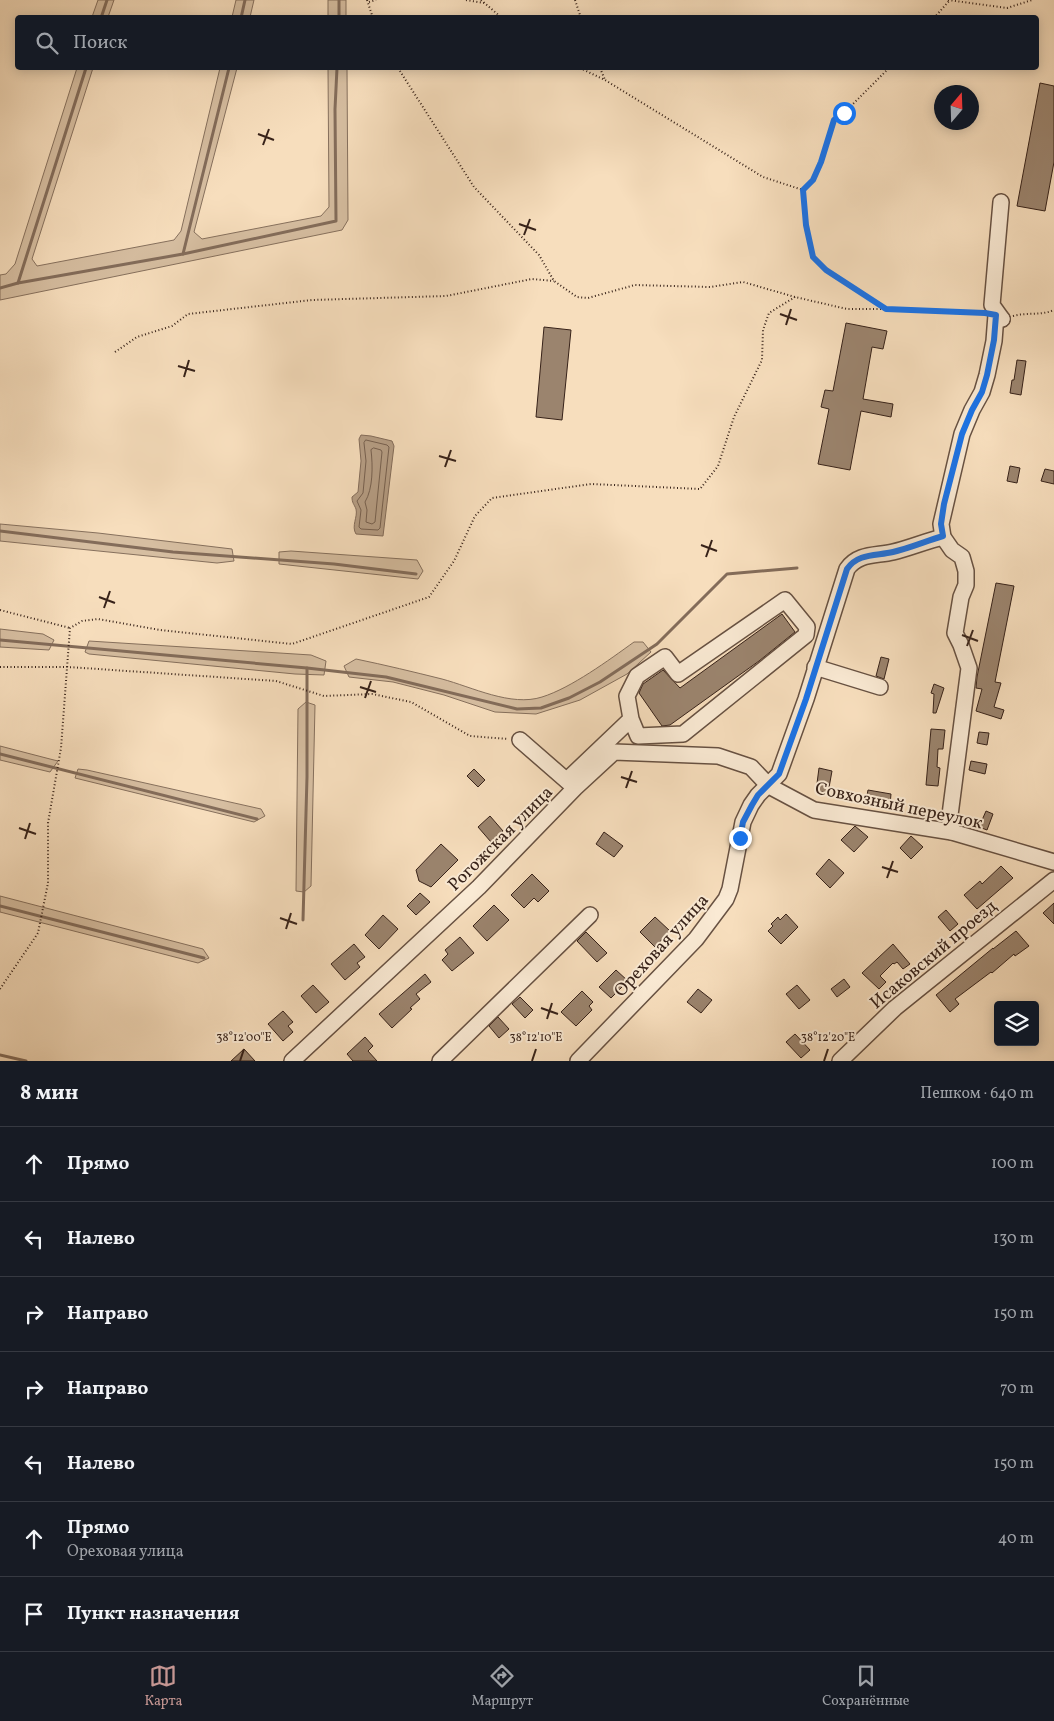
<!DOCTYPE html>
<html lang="ru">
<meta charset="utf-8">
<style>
:root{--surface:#171b24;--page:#242831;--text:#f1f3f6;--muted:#9ea1a6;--line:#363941;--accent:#c59692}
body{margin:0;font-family:Vollkorn,serif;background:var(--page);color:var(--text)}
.controls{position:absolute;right:15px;bottom:15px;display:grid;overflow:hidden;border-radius:5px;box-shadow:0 2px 12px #0003}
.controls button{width:45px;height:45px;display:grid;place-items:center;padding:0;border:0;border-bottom:1px solid var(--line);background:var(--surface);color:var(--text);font:25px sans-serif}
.compass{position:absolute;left:934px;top:85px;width:45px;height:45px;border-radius:50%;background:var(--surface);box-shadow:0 2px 12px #0003;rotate:19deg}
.stop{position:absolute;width:15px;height:15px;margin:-11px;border:4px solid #1a73e8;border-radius:50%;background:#fff}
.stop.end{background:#1a73e8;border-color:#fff;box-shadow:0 1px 5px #0008}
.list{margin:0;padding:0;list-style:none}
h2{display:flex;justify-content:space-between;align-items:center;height:65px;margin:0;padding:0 20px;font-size:21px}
h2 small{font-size:16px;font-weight:400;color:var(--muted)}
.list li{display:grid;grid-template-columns:32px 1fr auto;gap:15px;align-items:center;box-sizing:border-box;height:75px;padding:0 20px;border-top:1px solid var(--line)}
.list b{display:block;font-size:19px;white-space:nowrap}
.list p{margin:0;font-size:16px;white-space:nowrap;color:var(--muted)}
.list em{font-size:16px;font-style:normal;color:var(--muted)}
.icon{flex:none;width:28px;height:28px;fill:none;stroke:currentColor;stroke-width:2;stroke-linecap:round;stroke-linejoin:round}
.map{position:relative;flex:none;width:1054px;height:1061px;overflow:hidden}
.search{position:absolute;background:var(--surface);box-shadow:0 2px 12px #0003;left:15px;right:15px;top:15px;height:55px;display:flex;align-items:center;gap:12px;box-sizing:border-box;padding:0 18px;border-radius:5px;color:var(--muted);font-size:19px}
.sheet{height:590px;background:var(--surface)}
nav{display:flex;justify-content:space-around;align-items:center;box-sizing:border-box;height:70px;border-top:1px solid var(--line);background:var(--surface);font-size:14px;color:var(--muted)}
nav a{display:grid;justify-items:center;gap:2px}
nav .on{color:var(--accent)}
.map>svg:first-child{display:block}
.green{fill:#d6bea1;stroke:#86705d}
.water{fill:#b69e85;stroke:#836c5a}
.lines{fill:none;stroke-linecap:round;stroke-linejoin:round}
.shore{stroke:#76604f;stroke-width:1}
.stream{stroke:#836c5a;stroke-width:3}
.building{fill:#9b846e;stroke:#372219}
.minor-casing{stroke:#675142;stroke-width:18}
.path{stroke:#372219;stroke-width:2;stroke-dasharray:1 2.5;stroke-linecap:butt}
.minor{stroke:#faead4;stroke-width:15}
.route{stroke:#1a73e8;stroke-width:6}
.ticks{fill:none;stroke:#372219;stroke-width:2}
.labels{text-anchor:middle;stroke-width:4;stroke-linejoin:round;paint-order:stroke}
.street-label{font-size:18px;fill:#372219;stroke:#faead4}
.ticks-label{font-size:12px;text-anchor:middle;fill:#372219;stroke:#faead4;stroke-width:4;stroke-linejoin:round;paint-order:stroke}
</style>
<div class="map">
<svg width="1054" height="1061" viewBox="0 0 1054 1061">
<rect width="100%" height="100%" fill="#f7debd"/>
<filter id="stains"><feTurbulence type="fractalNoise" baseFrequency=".004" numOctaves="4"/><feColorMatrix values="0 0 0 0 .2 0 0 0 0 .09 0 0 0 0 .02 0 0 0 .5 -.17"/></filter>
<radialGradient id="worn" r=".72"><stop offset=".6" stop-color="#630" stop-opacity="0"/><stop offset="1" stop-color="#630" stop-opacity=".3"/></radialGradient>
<g class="green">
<path d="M98,0H114L108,17H92Z"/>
<path d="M236,0H254L250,17H232Z"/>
<rect x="328" y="0" width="18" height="17"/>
<path d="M77,68H93L32,259L37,266L174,240L181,231L220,68H237L194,232L202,239L321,216L329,207L328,68H347L348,220L342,230L0,300V275L6,274L15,264Z"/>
<path d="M0,524L98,533L232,549L234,561L217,563L0,541Z"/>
<path d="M291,551L417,560L423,571L418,579L279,564V552Z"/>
<path d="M0,629L43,634L54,640L49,650L0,647Z"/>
<path d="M89,641L311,655L326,661L324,675L295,674L89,654L85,652Z"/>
<path d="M634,642H643L651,652L627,674L580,700L536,714L495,712L444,695L393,682L349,677L344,666L356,659C385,665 414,672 442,679C472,687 511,707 542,697C571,688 609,660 634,642Z"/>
<path d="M306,702L315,705L311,886L304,892L296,891L298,709Z"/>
<path d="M0,746L50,759L58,761L50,772L0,760Z"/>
<path d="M78,769L87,770L261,809L265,816L254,822L75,778Z"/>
<path d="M0,896L203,949L209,958L198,963L0,912Z"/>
</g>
<path class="water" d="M361,435L371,436L392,441L394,446L383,536L356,534C351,526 358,517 356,509C354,504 352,503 352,497L358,492L361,461L359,439Z"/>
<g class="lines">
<g class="shore">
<path d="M366,440L387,445L389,447L380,528L378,530L361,529L359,527L361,510L357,501L363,493L366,461L364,443Z"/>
<path d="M374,448L381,450L382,452L375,522L372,524L366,522L367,510L365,502C373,489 373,466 371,450Z"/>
</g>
<g class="stream">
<path d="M101,18L107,0"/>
<path d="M241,18L245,0"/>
<path d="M339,18V0"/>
<path d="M183,254L229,68"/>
<path d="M18,283L86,68"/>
<path d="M0,288L18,283L183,254L336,221L335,109L337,68"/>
<path d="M0,531L173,552L334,564L416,574"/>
<path d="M0,640L307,668L386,677L517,709L541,708L569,698L600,682L657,644L727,574L797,568"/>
<path d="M0,754L257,819"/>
<path d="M0,906L204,958"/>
<path d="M303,920L307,777V668"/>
<path d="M0,1055L26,1061"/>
</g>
</g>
<g class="building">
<path d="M1040,83L1054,86V162L1045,211L1017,206Z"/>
<path d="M846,323L887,331L883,349L872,347L863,399L893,404L891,417L861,411L850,470L818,464L829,409L821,407L825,390L833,391Z"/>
<path d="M544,327L571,330L562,420L536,417Z"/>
<path d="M1017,360L1026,361L1021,395L1010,393L1012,380H1014Z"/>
<path d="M1010,466L1020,468L1017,483L1007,481Z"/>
<path d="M1045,469L1054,471V484L1041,481Z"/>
<path d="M996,583L1014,586L995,682L1001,683L994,707L1004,710L1001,719L976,711L982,689L976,688L977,677Z"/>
<path d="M782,614L795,632L759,661L670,725L662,726L639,693L643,684L663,670L680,688Z"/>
<path d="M881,657L889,659L884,679L876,676Z"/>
<path d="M934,684L944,688L936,713H933L934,694L931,693Z"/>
<path d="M931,729L945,730L943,749H938L937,767L940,768L938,786L926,785Z"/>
<path d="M979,732L989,733L987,745L977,743Z"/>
<path d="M971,761L987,764L985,774L969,770Z"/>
<path d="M819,768L832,771L828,793L816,791Z"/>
<path d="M474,769L485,780L478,787L467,776Z"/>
<path d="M868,790L891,794L890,805L866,801Z"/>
<path d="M986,811L993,814L987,830L979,827Z"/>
<path d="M490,816L503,831L491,842L478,827Z"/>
<path d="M855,826L868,837L854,852L841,840Z"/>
<path d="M604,832L623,846L614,857L596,844Z"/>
<path d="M911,836L923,847L911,859L900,848Z"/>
<path d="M441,844L458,860L431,887L419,881L416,870Z"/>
<path d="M829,859L844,873L830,888L816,874Z"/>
<path d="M1001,866L1013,878L977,909L964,895L980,881L982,884Z"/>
<path d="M532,874L549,891L538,902L534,898L524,908L511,895Z"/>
<path d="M420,893L430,902L416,915L407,906Z"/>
<path d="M1054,903V924L1043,913Z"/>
<path d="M494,905L509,920L487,941L473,926Z"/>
<path d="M946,910L958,924L950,931L938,917Z"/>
<path d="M786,914L798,927L781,944L768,931L773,926L771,924L778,917L780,920Z"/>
<path d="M383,915L398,929L379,949L365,935Z"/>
<path d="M655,917L670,931L655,947L640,932Z"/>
<path d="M1016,931L1029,946L1015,956L1014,954L992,973L991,972L955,999L959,1004L950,1012L936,995L993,948V949Z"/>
<path d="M586,932L607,953L597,962L577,941Z"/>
<path d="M460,937L474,953L452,971L442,960L448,954L445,950Z"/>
<path d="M354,944L365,957L357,963L360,967L345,980L331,964Z"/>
<path d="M893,944L910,964L903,969L897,962L894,964L893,963L880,976L886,982L879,989L862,973Z"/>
<path d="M616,970L628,981L611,998L599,987Z"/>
<path d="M425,974L431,982L416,994L420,999L410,1008L412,1009L392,1028L379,1014Z"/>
<path d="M844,979L850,987L837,997L831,989Z"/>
<path d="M313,985L329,1002L316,1013L301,996Z"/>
<path d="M797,985L810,1000L799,1009L786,994Z"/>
<path d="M698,989L712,1000L701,1013L687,1002Z"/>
<path d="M582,991L593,1002L589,1006L592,1010L576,1026L561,1012Z"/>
<path d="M520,997L533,1010L525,1018L512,1004Z"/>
<path d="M283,1011L293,1022L288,1026L293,1032L283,1041L268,1024Z"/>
<path d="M498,1017L509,1029L499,1038L489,1026Z"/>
<path d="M795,1034L810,1050L801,1058L786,1042Z"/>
<path d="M365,1037L373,1046L368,1051L377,1061H353L347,1054Z"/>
<path d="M244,1049L255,1061H231Z"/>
</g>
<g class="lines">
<g class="minor-casing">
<g id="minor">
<path d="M1001,202L992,305L1002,319"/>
<path d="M815,667L880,687"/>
<path d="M520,740L574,787"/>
<path d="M567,780L631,719L627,696L637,676L665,657L678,674L785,600L807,627L806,635L683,734L638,736L631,719"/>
<path d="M952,832L950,815L969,668L961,645L955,633L961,597L966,585V571L962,557L952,550L943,537L941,524L962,434L972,410L982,392L987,375L994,341L996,315L1002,319"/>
<path d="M292,1061L479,887L575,788L614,752L718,756L751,767L769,786L814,810L952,832L1054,862"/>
<path d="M440,1061L590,915"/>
<path d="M578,1061L696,939L726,899L730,889L743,822L751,805L758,795L779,774L806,699L847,569C858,553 876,556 893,552C910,548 926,541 943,537"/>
<path d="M840,1061L895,1008L1054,880"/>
</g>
</g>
<g class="path">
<path d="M367,0L373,18"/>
<path d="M466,0L484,3"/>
<path d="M481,0L502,18"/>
<path d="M575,0L581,18"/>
<path d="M948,0L1007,8L1032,0"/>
<path d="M369,2L376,0"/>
<path d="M934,18L949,1"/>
<path d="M398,68L474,187L539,255L554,281L577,297L588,298L635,285L710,287L743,282L795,297L847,309H887L982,313"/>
<path d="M580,68L605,80L763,177L803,190L806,225L813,257L826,270L886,309"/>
<path d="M600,68L605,80"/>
<path d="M804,189L813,179L821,162L834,120L844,113L889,68"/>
<path d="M1013,316C1027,312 1040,316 1054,310"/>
<path d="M115,352L137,337L172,326L188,314L312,300L446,296L532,279L554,281"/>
<path d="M0,610L70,628"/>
<path d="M0,667H68L276,681L324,696L372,694L411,702L470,736L508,739"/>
<path d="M0,989L38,933L48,883V823L61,748L70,628L82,621L98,619L160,630L292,644L429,597L454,561L475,516L492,498L591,484L700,489L718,466L734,417L762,360L763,330L769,313L795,297"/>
</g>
<use href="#minor" class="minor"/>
</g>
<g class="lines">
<path class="route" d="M740,838L743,822L752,805L758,795L779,774L806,699L847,569C858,553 876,556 893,552C910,548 926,541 943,536L941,524L944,504L962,434L972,410L982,392L987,375L994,340L996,315L985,313L886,309L826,270L813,257L806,225L803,190L813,180L821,162L834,120L844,113"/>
</g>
<path class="ticks" d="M258,134L274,140M263,145L269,129M519,224L536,230M524,235L530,219M780,314L797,320M786,325L791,309M178,366L195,371M184,377L189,360M439,456L456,461M445,467L451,450M701,545L717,551M706,557L712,540M99,597L115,603M104,608L110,591M962,635L978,641M967,646L973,630M360,687L376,692M365,698L371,681M621,777L637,782M626,788L632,771M19,828L36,834M25,839L30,823M882,867L898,872M887,878L893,861M280,918L297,924M286,929L291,913M541,1008L558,1014M547,1019L552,1003M240,1061L244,1049M532,1061L536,1049M824,1061L828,1049"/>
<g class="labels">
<g class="street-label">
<text transform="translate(899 805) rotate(12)" y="6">Совхозный переулок</text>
<text transform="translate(500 838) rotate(-45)" y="6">Рогожская улица</text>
<text transform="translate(661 945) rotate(-48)" y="6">Ореховая улица</text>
<text transform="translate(933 954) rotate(-40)" y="6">Исаковский проезд</text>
</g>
</g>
<g class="ticks-label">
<text x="244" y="1041">38°12'00"E</text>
<text x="536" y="1041">38°12'10"E</text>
<text x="828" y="1041">38°12'20"E</text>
</g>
<rect width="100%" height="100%" filter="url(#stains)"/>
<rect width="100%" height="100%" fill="url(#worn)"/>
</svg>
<div class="controls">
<button><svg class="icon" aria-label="layers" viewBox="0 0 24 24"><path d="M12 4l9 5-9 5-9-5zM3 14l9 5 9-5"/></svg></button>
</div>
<svg class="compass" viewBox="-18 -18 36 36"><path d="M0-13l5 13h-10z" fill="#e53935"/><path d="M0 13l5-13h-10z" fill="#9ea1a6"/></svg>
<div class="stop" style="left:844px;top:113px"></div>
<div class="stop end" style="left:740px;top:838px"></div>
<div class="search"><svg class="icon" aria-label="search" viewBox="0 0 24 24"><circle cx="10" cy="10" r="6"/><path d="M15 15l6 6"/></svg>Поиск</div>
</div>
<section class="sheet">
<h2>8 мин<small>Пешком · 640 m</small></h2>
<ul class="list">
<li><svg class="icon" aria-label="ahead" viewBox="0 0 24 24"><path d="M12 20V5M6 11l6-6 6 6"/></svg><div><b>Прямо</b></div><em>100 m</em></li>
<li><svg class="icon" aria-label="left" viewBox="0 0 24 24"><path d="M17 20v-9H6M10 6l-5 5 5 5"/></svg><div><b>Налево</b></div><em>130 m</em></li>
<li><svg class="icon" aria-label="right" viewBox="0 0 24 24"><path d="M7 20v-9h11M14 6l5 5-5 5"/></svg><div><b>Направо</b></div><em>150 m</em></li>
<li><svg class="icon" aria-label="right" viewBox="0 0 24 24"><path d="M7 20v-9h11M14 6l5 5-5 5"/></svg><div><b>Направо</b></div><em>70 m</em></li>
<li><svg class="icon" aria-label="left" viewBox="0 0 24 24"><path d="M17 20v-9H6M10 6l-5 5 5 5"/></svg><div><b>Налево</b></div><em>150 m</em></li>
<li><svg class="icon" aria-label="ahead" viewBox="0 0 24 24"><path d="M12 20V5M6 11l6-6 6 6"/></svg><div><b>Прямо</b><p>Ореховая улица</p></div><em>40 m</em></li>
<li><svg class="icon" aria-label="arrive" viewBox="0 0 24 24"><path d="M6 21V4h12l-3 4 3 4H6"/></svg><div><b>Пункт назначения</b></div></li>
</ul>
</section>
<nav>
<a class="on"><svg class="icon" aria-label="map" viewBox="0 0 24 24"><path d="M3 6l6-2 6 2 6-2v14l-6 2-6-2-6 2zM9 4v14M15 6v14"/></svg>Карта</a>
<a><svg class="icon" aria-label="directions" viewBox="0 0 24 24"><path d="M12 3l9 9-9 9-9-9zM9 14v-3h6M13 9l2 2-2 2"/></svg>Маршрут</a>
<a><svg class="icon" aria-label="saved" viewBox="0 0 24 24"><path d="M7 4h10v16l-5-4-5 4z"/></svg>Сохранённые</a>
</nav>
